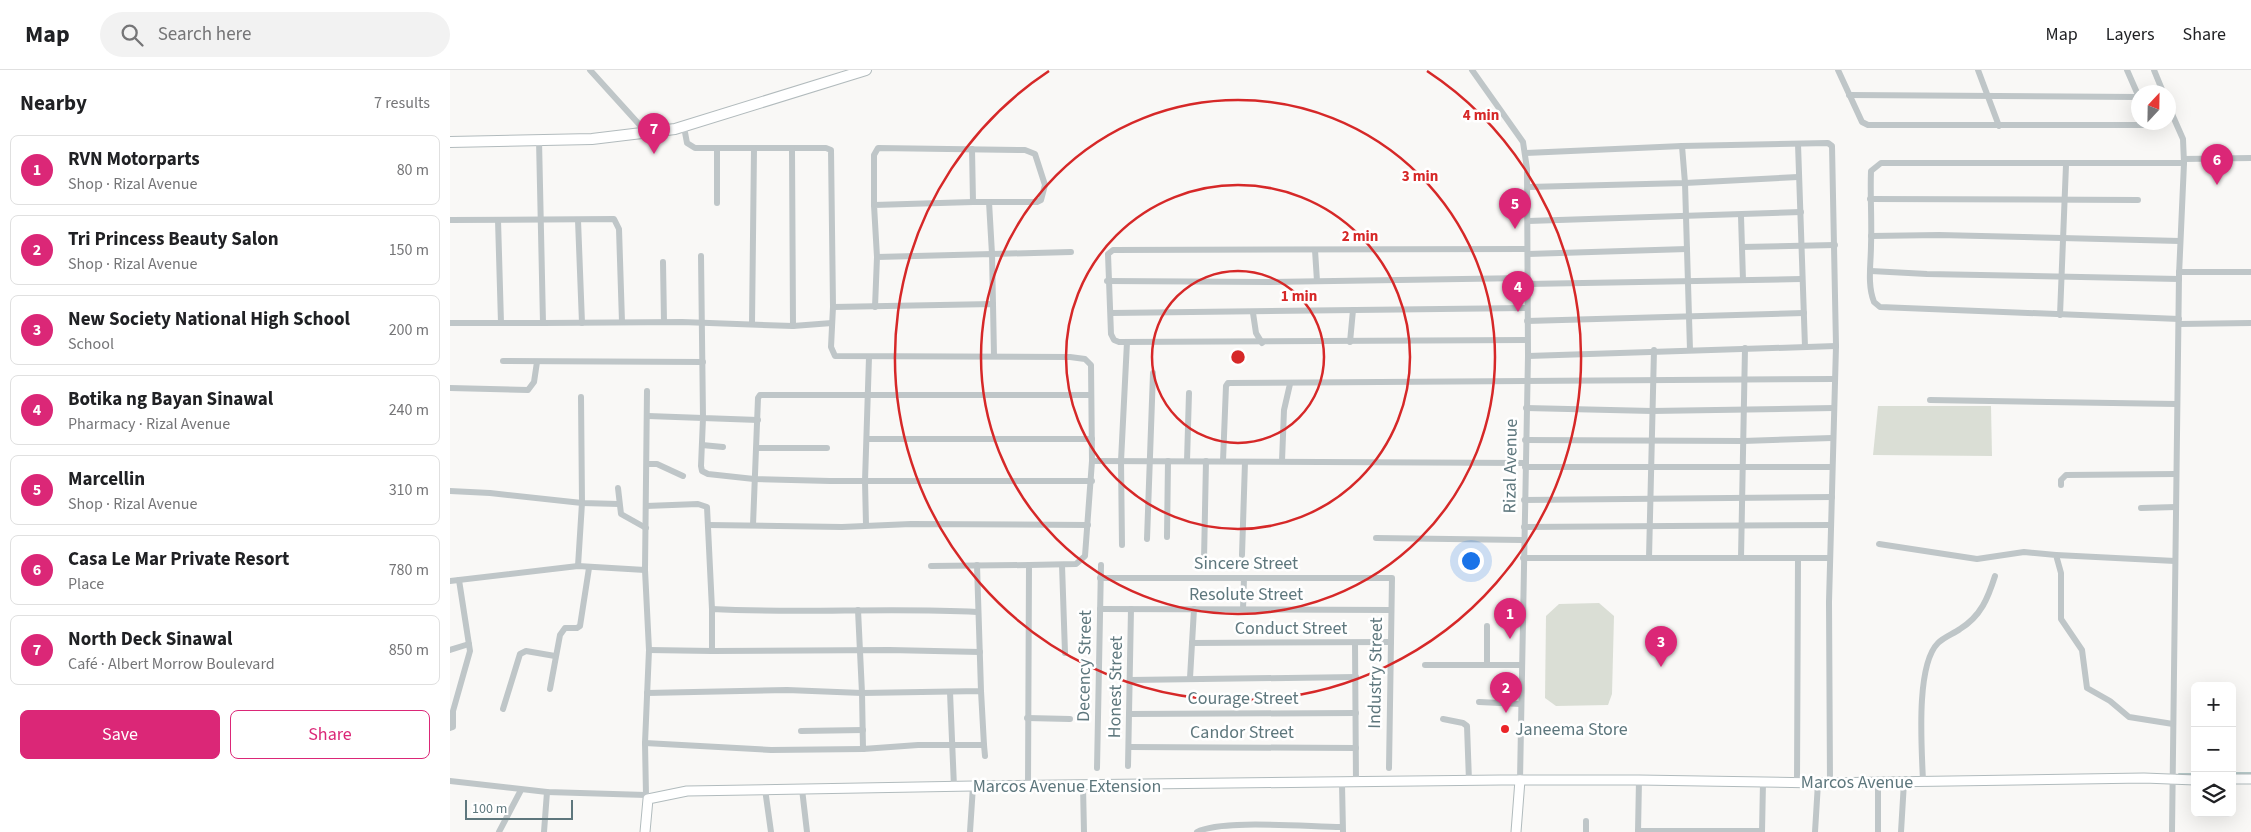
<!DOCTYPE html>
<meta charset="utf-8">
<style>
:root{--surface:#fff;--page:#f2f2f2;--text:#202124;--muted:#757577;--line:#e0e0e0;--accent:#db2777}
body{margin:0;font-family:"Source Sans 3",sans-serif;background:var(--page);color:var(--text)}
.controls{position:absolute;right:15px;bottom:15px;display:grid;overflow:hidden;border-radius:8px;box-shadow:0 5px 20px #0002}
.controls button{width:45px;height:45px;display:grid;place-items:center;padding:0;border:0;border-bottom:1px solid var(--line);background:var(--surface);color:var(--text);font:25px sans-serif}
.compass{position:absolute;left:1681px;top:15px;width:45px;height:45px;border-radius:50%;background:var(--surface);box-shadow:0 5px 20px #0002;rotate:22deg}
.scale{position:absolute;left:15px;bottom:12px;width:108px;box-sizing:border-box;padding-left:5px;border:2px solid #5e777d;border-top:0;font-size:14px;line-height:18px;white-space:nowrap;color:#5e777d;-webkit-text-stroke:4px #fff;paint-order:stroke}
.you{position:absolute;left:1020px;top:490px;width:18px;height:18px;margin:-12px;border:4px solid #fff;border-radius:50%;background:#1a73e8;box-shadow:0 0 0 8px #1a73e833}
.badge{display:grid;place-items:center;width:32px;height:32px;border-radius:50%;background:var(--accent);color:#fff;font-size:16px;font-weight:700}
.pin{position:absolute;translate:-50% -41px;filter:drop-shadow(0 1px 2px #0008)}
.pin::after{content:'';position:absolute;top:26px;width:18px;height:15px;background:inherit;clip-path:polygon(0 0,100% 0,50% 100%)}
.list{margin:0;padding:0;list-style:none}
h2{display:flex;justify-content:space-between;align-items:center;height:65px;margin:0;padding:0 20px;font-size:21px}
h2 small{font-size:16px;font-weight:400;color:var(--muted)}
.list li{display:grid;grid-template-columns:32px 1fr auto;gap:15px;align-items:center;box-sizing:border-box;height:70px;margin:0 10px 10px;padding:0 10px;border:1px solid var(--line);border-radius:8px}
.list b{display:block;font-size:19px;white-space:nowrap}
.list p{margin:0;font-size:16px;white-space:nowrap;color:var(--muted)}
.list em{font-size:16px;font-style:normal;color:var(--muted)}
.actions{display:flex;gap:10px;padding:15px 20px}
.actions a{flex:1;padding:11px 0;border:1px solid var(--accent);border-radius:8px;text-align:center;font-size:18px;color:var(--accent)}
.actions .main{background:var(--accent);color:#fff}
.icon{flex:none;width:28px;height:28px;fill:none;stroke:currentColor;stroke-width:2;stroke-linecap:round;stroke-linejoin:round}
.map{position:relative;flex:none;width:1801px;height:762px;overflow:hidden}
header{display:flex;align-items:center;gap:30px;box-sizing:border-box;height:70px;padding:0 25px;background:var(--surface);border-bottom:1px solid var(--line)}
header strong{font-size:24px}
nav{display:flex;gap:28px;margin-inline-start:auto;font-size:18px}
.search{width:350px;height:45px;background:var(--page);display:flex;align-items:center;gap:12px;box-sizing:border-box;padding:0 18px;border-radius:28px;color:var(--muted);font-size:19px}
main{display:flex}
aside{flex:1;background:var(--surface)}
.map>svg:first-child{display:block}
.green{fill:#daded5}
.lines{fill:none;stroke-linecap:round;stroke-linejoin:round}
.stream{stroke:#b5c8c8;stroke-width:2}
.secondary-casing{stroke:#b1bbbd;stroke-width:11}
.primary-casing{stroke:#b2bbbd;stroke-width:12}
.street{stroke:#bfc6c8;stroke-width:6}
.secondary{stroke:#fff;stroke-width:9}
.primary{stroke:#fff;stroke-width:10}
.ring{fill:none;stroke:#d62828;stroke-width:2.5}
.poi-dot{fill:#eb2427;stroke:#fff;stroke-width:2}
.labels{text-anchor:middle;stroke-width:5;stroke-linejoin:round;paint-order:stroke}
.street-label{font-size:18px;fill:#5e777d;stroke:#fff}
.poi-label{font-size:18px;fill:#5e777d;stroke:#fff;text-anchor:start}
.centre{fill:#d62828;stroke:#fff;stroke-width:2.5}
.ring-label{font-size:15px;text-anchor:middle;font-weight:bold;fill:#d62828;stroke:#fff;stroke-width:5;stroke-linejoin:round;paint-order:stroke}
</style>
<header>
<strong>Map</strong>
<div class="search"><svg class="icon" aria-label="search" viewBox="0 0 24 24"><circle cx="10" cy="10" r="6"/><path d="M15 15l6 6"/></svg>Search here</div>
<nav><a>Map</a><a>Layers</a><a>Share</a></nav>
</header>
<main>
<aside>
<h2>Nearby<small>7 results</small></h2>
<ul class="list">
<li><span class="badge">1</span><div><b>RVN Motorparts</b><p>Shop · Rizal Avenue</p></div><em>80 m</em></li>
<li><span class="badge">2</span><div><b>Tri Princess Beauty Salon</b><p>Shop · Rizal Avenue</p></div><em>150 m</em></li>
<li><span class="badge">3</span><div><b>New Society National High School</b><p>School</p></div><em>200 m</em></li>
<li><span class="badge">4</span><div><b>Botika ng Bayan Sinawal</b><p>Pharmacy · Rizal Avenue</p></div><em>240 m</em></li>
<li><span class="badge">5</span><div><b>Marcellin</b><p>Shop · Rizal Avenue</p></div><em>310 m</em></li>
<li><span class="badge">6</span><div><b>Casa Le Mar Private Resort</b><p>Place</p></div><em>780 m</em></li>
<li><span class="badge">7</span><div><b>North Deck Sinawal</b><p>Café · Albert Morrow Boulevard</p></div><em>850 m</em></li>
</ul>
<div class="actions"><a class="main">Save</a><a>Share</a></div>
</aside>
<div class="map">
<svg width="1801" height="762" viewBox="0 0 1801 762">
<rect width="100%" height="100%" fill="#f9f8f6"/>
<g class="green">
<path d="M1428,336H1541L1542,386L1423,385Z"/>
<path d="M1149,533L1164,546L1162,624L1158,635L1106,636L1095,628L1096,546L1109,534Z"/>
</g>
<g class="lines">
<g class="stream">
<path d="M1782,703H1801"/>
<path d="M1729,704H1745"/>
</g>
<g class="secondary-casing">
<g id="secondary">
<path d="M1782,709H1801"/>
<path d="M195,762L198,729L237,721L523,716L1051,710H1189L1368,713L1694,708L1745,710"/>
<path d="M1066,762L1070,710"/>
</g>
</g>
<g class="primary-casing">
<path id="primary" d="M0,72L142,69L225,59L416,0"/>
</g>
<g class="street">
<path d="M140,0L197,63"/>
<path d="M1022,0L1073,72L1077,99L1078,286L1070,710"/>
<path d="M1388,0L1412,52L1418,55H1694L1697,52"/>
<path d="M1528,0L1549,56"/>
<path d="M1677,0L1688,25"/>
<path d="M1704,0L1713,22"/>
<path d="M1399,25L1688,27"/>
<path d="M1718,35L1733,69L1734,93L1729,205L1722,762"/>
<path d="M234,57L237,73L245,78H376L381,80L383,237L381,277L385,286L620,287L635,289L641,295L642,391L635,486L626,494L579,495L578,716"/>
<path d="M1348,74L1355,277"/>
<path d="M1232,76L1235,113L1240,280"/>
<path d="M342,79L343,256"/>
<path d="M522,79L523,132"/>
<path d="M1076,83L1232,76L1378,73L1382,76L1386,276L1379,532L1380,713"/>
<path d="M1734,89L1801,88"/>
<path d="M1078,117L1235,113L1348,107"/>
<path d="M1420,129L1688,130"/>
<path d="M267,133V79"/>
<path d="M424,135V85L428,78L575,80L585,84L595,115L591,130L587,132H539"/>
<path d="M1291,146L1293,210"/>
<path d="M0,150L164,149L169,159L172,252"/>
<path d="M48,150L51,253"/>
<path d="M128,150L132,253"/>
<path d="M1078,151L1351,142"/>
<path d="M1421,166L1489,165L1730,171"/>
<path d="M1292,177L1385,175"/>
<path d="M865,180L867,211"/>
<path d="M1078,184L1237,179"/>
<path d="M251,186L253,348L308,350"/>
<path d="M427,187L424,135L523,132H539L542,184L621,182"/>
<path d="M213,192L214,252"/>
<path d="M1421,201L1477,204L1729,209"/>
<path d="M1729,202H1801"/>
<path d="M657,211L820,212L1077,208"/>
<path d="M1077,214L1351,209"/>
<path d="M383,237L543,234L544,286"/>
<path d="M425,237L427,187L542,184L543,234"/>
<path d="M661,243L1077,238"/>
<path d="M803,243L806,263L812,273"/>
<path d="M1610,245L1616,95"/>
<path d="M1729,249L1430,237L1424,232C1417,214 1421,194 1421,175C1422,150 1420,125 1421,101L1431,93H1734"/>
<path d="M1077,251L1354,243"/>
<path d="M0,253H93L89,70"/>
<path d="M93,253L232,252L343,256L382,253"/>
<path d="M302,254L304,79"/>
<path d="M1729,254L1801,253"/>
<path d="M1077,270L669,272L664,270L661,264L658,184L663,180L1077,179"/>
<path d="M900,272L903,240"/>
<path d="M1078,286L1386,276"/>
<path d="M53,291L253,292"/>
<path d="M0,318L78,320L84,312L87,292"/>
<path d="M131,327L132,433L169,434"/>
<path d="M1480,330L1727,334"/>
<path d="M1076,338L1202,341L1384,338"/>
<path d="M198,346L253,348L251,396L252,401L258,404L304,409L380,411H642"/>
<path d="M418,369H642"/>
<path d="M1075,370L1293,371L1382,368"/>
<path d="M252,375L273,377"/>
<path d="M307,378H377"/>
<path d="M642,391L1075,393"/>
<path d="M737,391L739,323"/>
<path d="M773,391L776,316L778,313L1384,309"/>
<path d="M832,391L834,340L840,314"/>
<path d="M197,394H207L233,406"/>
<path d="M1075,397H1381"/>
<path d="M1611,415V410L1616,405L1726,404"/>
<path d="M168,418L171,444L196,458"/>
<path d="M0,421L40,423L132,433L128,496"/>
<path d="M1074,430L1382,427"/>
<path d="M196,436L248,434L257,437L262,539"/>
<path d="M1691,438L1726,437"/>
<path d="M258,455L392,457L461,454L638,455"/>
<path d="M303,455L308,328L310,325H641"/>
<path d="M416,455L415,411L419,287"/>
<path d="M1074,457L1381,455"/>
<path d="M717,467L718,391"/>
<path d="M926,468L1073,470"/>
<path d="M697,469L703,303"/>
<path d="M1429,474L1527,489L1574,482L1606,485L1611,503V549L1632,580L1637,618L1660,631L1679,647L1723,654"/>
<path d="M672,475L671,391L677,272"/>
<path d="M792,485L795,392"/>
<path d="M1606,485L1725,491"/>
<path d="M1073,488H1380"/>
<path d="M1199,488L1204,280"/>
<path d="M1291,488L1295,278"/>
<path d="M754,490L756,391"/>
<path d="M527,495L531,621L412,623L413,679L468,675H534L531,621"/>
<path d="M612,495L615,583"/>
<path d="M481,496L579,495"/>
<path d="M195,500L199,580L195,673L196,725"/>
<path d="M650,508H942L939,698"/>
<path d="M0,511L128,496L195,500L197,321"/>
<path d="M650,539L941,540"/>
<path d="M793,539L794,508"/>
<path d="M1037,556V595"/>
<path d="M742,573L941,572"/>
<path d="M905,573L906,713"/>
<path d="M0,580L19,574"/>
<path d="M199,580L262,581V539C350,544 439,537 527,542"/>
<path d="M262,581L439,580L530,582"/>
<path d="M975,595H1071"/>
<path d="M740,608L744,539"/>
<path d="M680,610L906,607"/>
<path d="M100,619L110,565L115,558H127L130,556L139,498"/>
<path d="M500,622L504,717"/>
<path d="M197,623L337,620L412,623L408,540"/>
<path d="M1029,632L1071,634"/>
<path d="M53,639L70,584L76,581L105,586"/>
<path d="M679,644L906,643"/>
<path d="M577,648L620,649"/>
<path d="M993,649L1013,653L1017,656L1019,711"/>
<path d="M0,658L3,657V641L20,581L9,510"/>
<path d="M351,661L413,660"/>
<path d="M195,673L321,680L413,679"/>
<path d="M534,675L535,686"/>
<path d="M679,677L906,678"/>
<path d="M678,696L681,539"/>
<path d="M647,698L651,495"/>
<path d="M0,711L97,722L196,725L197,728"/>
<path d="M1347,712L1348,488"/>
<path d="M1473,712C1472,681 1465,596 1488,573C1494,567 1503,564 1510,559C1531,546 1538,528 1545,506"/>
<path d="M892,714L893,762"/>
<path d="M633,716L634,762"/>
<path d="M315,719L321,762"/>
<path d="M352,719L357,762"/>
<path d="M1188,761H1312"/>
<path d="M49,762L71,720"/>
<path d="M94,762L97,722"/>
<path d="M520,762L523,716"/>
<path d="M747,762C770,749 860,757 891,757"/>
<path d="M1136,762V751"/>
<path d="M1188,762L1189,710"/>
<path d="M1312,762L1313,712"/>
<path d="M1365,762L1368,713"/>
<path d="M1428,762V713"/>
<path d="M1451,762L1454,712"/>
</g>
<use href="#secondary" class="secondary"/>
<use href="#primary" class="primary"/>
</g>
<g class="ring">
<circle cx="788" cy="287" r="86"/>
<circle cx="788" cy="287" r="172"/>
<circle cx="788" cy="287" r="257"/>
<path d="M977 1A343 343 0 1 1 599 1"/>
</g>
<circle class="poi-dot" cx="1055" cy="659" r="5"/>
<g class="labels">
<g class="street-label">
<text transform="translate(1060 396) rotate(-89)" y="6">Rizal Avenue</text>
<text x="796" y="499">Sincere Street</text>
<text x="796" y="530">Resolute Street</text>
<text x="841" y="564">Conduct Street</text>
<text transform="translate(634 596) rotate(-89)" y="6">Decency Street</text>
<text transform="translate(925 603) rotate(-89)" y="6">Industry Street</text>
<text transform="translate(665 617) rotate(-89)" y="6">Honest Street</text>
<text x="793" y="634">Courage Street</text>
<text x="792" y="668">Candor Street</text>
<text x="1407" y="718">Marcos Avenue</text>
<text x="617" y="722">Marcos Avenue Extension</text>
</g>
<g class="poi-label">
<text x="1065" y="665">Janeema Store</text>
</g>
</g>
<circle cx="788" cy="287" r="8" class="centre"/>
<g class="ring-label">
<text x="1031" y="50">4 min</text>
<text x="970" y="111">3 min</text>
<text x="910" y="171">2 min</text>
<text x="849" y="231">1 min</text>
</g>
</svg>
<div class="controls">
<button>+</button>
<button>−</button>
<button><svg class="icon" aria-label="layers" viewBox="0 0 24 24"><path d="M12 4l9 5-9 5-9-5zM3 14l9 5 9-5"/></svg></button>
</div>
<svg class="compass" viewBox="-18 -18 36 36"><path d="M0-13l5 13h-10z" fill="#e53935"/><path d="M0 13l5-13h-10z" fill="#757577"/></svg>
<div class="scale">100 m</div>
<div class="you"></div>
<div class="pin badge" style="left:1060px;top:569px">1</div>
<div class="pin badge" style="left:1056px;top:643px">2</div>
<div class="pin badge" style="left:1211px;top:597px">3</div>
<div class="pin badge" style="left:1068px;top:242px">4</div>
<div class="pin badge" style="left:1065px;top:159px">5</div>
<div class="pin badge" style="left:1767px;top:115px">6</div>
<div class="pin badge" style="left:204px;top:84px">7</div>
</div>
</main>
